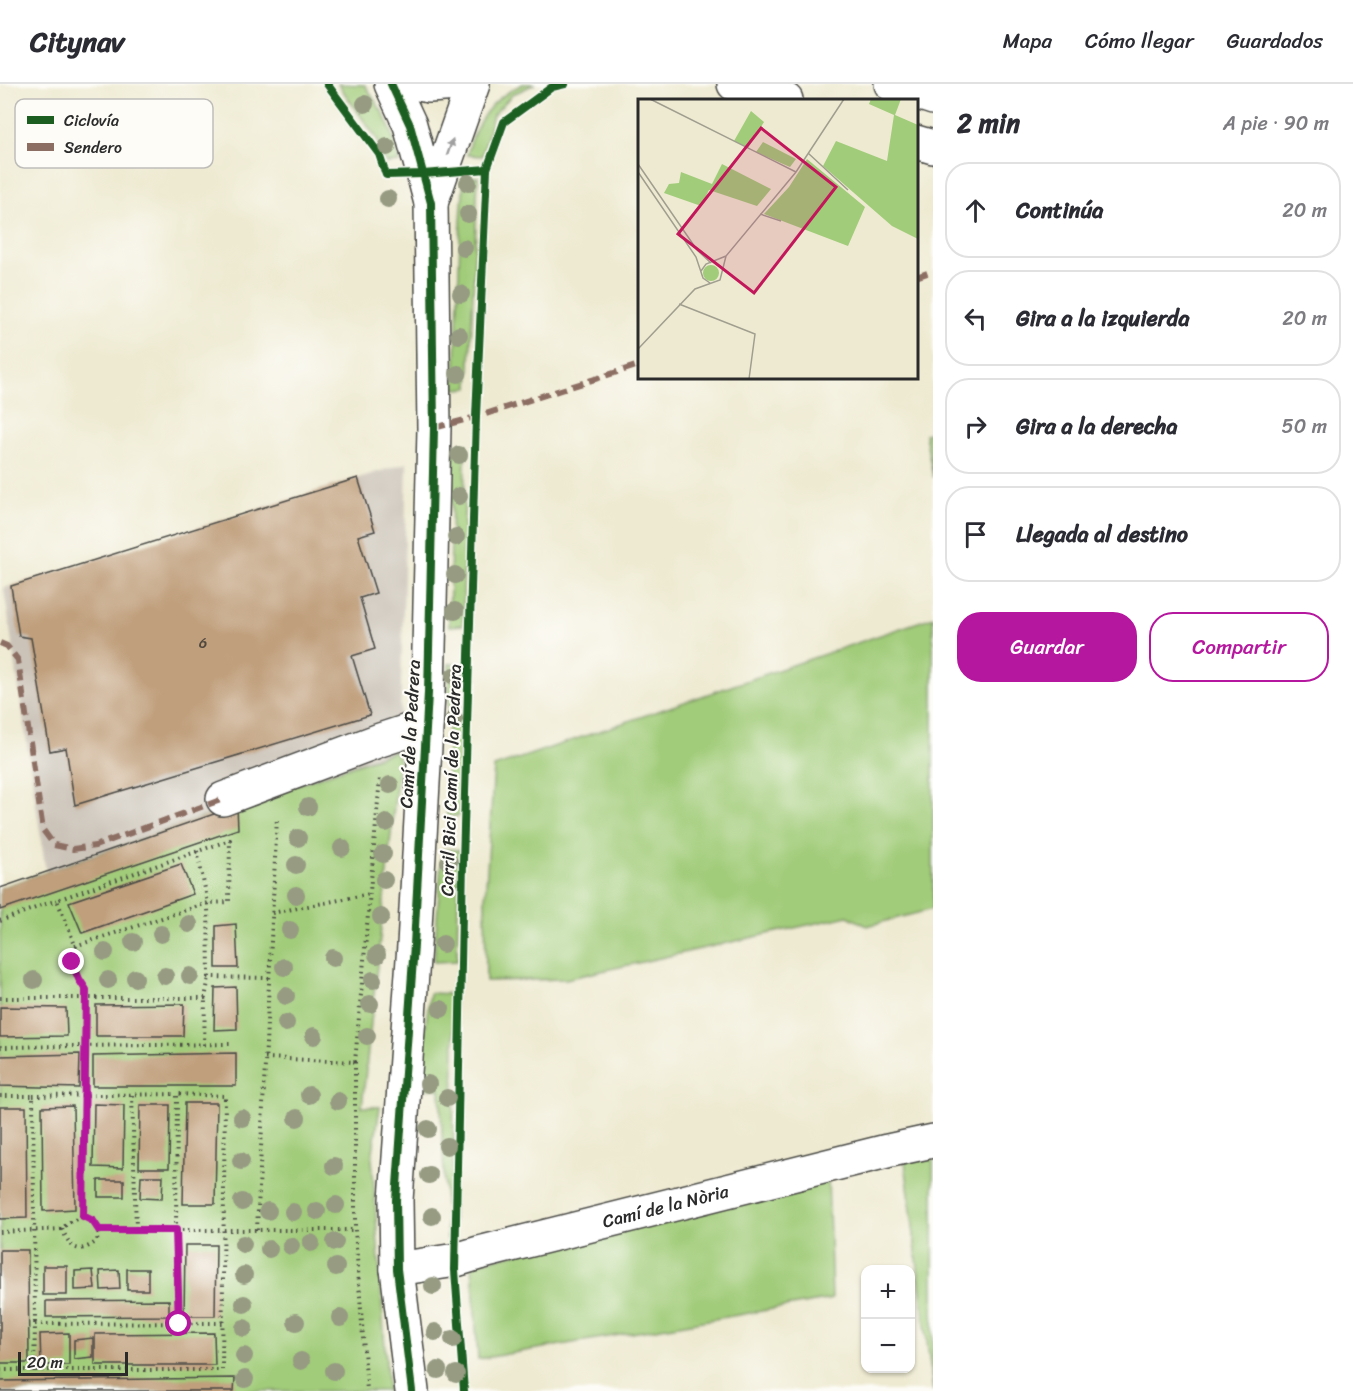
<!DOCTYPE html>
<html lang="es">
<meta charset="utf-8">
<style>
:root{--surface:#fff;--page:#f2f2f3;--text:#2b2b33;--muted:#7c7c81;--line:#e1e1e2;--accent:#b5179e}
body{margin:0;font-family:Sriracha,sans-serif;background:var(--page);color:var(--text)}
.controls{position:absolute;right:18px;bottom:18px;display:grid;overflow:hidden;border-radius:12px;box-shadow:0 2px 4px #0004}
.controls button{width:54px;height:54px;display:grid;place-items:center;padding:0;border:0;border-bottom:2px solid var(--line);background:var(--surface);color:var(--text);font:30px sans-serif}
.scale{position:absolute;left:18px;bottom:15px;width:110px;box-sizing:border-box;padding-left:6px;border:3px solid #2b2b2b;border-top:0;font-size:16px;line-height:21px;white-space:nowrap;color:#2b2b2b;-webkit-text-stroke:4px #fdfcf7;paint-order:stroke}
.stop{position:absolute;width:18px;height:18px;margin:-14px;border:4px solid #b5179e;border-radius:50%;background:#fff}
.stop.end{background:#b5179e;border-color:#fff;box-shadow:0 2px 6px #0008}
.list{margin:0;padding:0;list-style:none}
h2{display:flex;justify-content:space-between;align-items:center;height:78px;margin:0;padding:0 24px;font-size:26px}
h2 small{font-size:20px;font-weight:400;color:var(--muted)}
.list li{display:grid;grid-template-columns:39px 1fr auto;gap:18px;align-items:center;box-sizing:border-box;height:96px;margin:0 12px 12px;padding:0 12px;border:2px solid var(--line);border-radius:24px}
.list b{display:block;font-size:22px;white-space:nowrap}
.list em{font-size:20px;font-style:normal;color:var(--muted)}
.actions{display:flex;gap:12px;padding:18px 24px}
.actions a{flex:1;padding:14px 0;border:2px solid var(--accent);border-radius:24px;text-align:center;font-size:21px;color:var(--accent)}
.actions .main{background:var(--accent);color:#fff}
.icon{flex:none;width:33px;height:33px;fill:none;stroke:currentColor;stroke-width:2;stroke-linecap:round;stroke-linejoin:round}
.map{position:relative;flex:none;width:933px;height:1307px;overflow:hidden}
header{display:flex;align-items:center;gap:36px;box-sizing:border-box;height:84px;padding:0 30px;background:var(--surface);border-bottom:2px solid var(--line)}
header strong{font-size:28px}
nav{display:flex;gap:33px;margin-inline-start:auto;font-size:21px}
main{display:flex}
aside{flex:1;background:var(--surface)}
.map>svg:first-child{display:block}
.industrial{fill:#cbc3b8}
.green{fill:#a1cc79;stroke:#667c52;stroke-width:1.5}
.building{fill:#c09f7b}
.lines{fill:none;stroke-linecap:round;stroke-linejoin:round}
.minor-casing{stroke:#484844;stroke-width:36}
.path{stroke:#484844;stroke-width:4;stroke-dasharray:1.5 4.5;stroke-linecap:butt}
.minor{stroke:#fff;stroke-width:33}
.quiet{stroke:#8d6e63;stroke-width:6;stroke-dasharray:12 6;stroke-linecap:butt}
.cycleway-casing{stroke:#fdfcf7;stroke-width:11}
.cycleway{stroke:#1b5e20;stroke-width:8}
.tree{fill:#969b82}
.oneway{fill:#a0a0a0}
.route{stroke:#b5179e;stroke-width:8}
.labels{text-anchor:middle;stroke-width:4.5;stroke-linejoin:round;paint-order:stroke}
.number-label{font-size:15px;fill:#50483f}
.street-label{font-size:18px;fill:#2b2b2b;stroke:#fdfcf7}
.inset-road{fill:none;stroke:#a09e8f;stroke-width:1.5}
.view{fill:#c2185b;fill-opacity:0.15;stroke:#c2185b;stroke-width:3}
.inset-edge{fill:none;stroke:#2b2b2b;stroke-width:3}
.key{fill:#fdfcf7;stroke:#bebdba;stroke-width:1.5}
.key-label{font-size:16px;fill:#2b2b2b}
</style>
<header>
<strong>Citynav</strong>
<nav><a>Mapa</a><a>Cómo llegar</a><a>Guardados</a></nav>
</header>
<main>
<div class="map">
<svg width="933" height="1307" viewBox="0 0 933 1307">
<rect width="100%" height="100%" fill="#fdfcf7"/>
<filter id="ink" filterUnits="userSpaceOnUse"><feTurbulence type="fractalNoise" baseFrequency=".0167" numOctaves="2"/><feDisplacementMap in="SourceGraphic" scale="12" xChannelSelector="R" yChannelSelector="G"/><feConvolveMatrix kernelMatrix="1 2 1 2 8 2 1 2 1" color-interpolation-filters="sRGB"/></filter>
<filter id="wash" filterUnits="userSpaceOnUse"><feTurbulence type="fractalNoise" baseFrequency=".008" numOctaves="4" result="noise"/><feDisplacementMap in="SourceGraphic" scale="24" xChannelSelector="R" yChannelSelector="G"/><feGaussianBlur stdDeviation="1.35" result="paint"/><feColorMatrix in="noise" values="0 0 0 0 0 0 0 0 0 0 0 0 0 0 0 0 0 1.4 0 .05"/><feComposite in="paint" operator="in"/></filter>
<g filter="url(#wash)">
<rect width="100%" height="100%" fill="#eeead1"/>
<path class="industrial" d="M407,379L399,675L395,667L46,788L4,504Z"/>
<g class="green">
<path d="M338,0L365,1L383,29L392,49L399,78L386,79L377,55Z"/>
<path d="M523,0H535L513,10L493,31L482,72L467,71C476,37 490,15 523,0Z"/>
<path d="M464,92L478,93L469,304L455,305L460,153Z"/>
<path d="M933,348V393L925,350Z"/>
<path d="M465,365L463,541L449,542L453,367Z"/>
<path d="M933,533V825L867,842L848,832L566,895L486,897L485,816L494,683Z"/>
<path d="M460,579V732H447L449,580Z"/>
<path d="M395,667L399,675L362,1023H380L372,1074L388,1307H0V804Z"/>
<path d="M442,765L459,766L457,877L434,878Z"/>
<path d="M430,909L454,910L453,1155H447L440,1005H417Z"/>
<path d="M933,1071V1307L905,1077Z"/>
<path d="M828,1093L832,1215L478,1275L472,1180Z"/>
</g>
<g id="blocks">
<g class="building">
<path d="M358,394L375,447L358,452L376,509L360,514L375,565L352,572L370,631L75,721L66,664L50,667L31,554L19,552L11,502Z"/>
<path d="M237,722L238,745L0,826V804Z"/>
<path d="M181,780L193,810L82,849L69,818Z"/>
<path d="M236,840L238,884H216V842Z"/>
<path d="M236,903L237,945L214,946L215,904Z"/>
<path d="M184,920L183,952H96V921Z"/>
<path d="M0,923L66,924L67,952L0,953Z"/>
<path d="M236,969V1002H93V972Z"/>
<path d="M80,970L79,1004L0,1002V972Z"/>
<path d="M185,1019H217L215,1120H183Z"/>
<path d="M94,1020L124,1021L123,1084L93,1083Z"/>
<path d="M140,1021H170L169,1084H139Z"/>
<path d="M73,1022L75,1125L43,1127L42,1023Z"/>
<path d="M0,1023H26L27,1134L0,1135Z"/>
<path d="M141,1092H163L162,1115L140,1114Z"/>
<rect x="98" y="1096" width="26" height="17"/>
<path d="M185,1161H216L215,1232H184Z"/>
<path d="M0,1166H28L29,1279H0Z"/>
<rect x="43" y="1182" width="24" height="29"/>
<rect x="127" y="1185" width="21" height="21"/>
<path d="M93,1186L95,1205L75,1206V1187Z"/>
<path d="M119,1186L120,1205L101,1206L100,1187Z"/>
<path d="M169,1216V1232L46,1233V1217Z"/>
<path d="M69,1249V1281H41L40,1250Z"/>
<path d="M214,1249L215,1281H95V1250Z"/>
<path d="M93,1254V1273L74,1275V1256Z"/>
<path d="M235,1294L234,1307H0V1297Z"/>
</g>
</g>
</g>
<g filter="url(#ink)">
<use href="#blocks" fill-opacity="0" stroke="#484844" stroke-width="1.5"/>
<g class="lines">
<g class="minor-casing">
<g id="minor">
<path d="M391,0L410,41L431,119L434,344L428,609L414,861L396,1116L397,1185L412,1307"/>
<path d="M419,0L429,2L458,0"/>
<path d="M734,0L786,16"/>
<path d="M891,0L933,14"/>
<path d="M916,58L933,63"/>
<path d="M431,119L473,0"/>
<path d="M223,715L380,656L426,641"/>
<path id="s1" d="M397,1185L456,1176L479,1169L887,1067L933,1057"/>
</g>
</g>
<g class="path">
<path d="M197,767L208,819L209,893L269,894"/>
<path d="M272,829L370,810"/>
<path d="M0,837L57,816"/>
<path d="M75,862L208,819L229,818L230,756L57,816L79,871L72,878L79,895L86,906L83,1132"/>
<path d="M0,914H205L209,893"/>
<path d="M204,961L205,914"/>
<path d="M0,963L230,960"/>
<path d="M265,974L355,978V1146L367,1307"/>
<path d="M355,978L380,694"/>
<path d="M132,1011L136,1145"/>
<path d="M0,1012H33L35,1240"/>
<path d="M33,1012L177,1010"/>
<path d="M62,1145C71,1165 78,1171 97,1157L99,1146"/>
<path d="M257,1146L277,733"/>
<path d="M0,1148L62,1145L68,1139L83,1132L93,1137L99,1146H355"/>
<path d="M0,1286H222L225,1012L177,1010L176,1146L179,1240"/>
<path d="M34,1288L35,1240L223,1239"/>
</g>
<use href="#minor" class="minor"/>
<g class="quiet">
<path d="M916,193L933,187"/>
<path d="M434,344L476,333L639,281"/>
<path d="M0,559L7,562L18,576L43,746L54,761L73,765L95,762L223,715"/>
</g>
<g class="cycleway-casing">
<g id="cycleway">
<path d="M327,0L379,70L386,91L423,90L487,85"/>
<path d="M391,0L410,41L431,119L434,344L428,609L414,861L396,1116L397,1185L412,1307"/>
<path d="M464,1307L455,1186L463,778L476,333L487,85L504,38L552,3L565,0"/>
</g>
</g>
<use href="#cycleway" class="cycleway"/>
</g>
<g class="tree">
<circle cx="365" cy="20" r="9"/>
<circle cx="387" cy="63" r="9"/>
<circle cx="468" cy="99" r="9"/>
<circle cx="388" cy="115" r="9"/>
<circle cx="468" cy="130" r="9"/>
<circle cx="464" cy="164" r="9"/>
<circle cx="461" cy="210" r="9"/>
<circle cx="459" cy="251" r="9"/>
<circle cx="458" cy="290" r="9"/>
<circle cx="459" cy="371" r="9"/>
<circle cx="459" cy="412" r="9"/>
<circle cx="456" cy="453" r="9"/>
<circle cx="455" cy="491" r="9"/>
<circle cx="455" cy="527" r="9"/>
<circle cx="454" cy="592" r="9"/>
<circle cx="454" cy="635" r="9"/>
<circle cx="390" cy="701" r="9"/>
<circle cx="308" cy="723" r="9"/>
<circle cx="386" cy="739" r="9"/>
<circle cx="298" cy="754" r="9"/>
<circle cx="342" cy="764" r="9"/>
<circle cx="383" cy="770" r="9"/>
<circle cx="449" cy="778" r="9"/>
<circle cx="296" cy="781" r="9"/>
<circle cx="384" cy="796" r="9"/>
<circle cx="296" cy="811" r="9"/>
<circle cx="381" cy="833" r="9"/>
<circle cx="189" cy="840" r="9"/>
<circle cx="290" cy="846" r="9"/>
<circle cx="161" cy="850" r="9"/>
<circle cx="133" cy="858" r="9"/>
<circle cx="443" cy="860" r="9"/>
<circle cx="105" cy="868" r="9"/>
<circle cx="377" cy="871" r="9"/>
<circle cx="333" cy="874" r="9"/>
<circle cx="284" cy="883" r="9"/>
<circle cx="165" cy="892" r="9"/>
<circle cx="190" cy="892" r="9"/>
<circle cx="135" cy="894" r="9"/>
<circle cx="34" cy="896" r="9"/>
<circle cx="108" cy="896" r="9"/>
<circle cx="373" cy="896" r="9"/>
<circle cx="286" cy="912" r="9"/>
<circle cx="370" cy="920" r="9"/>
<circle cx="441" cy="925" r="9"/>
<circle cx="286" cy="939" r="9"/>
<circle cx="314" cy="952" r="9"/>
<circle cx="367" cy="952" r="9"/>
<circle cx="428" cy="1000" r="9"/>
<circle cx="309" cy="1011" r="9"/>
<circle cx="447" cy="1014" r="9"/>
<circle cx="338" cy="1017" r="9"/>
<circle cx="242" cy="1034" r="9"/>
<circle cx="297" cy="1034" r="9"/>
<circle cx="428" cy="1045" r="9"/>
<circle cx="447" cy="1062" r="9"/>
<circle cx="241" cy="1077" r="9"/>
<circle cx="334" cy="1082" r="9"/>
<circle cx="429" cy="1091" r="9"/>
<circle cx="242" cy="1118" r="9"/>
<circle cx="336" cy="1121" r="9"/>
<circle cx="268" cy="1127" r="9"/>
<circle cx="317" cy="1127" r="9"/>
<circle cx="293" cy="1128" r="9"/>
<circle cx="432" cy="1132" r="9"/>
<circle cx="335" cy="1158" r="9"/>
<circle cx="311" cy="1159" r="9"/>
<circle cx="243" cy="1160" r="9"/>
<circle cx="291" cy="1162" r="9"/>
<circle cx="269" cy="1165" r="9"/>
<circle cx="336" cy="1183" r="9"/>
<circle cx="244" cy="1191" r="9"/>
<circle cx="433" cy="1202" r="9"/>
<circle cx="244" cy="1220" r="9"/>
<circle cx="340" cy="1234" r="9"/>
<circle cx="296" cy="1238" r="9"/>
<circle cx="244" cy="1244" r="9"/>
<circle cx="435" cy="1248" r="9"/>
<circle cx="453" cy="1255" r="9"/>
<circle cx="244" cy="1272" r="9"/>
<circle cx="301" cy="1277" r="9"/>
<circle cx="438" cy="1286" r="9"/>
<circle cx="334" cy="1287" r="9"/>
<circle cx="456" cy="1290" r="9"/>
<circle cx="245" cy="1295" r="9"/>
</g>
<defs><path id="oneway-solid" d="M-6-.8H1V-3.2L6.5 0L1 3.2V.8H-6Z" transform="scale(1.5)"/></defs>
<use class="oneway" href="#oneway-solid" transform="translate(450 63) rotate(-71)"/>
</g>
<g class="lines" filter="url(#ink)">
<path class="route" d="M72,878L79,895L86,906L83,1132L93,1137L99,1146H176L179,1240"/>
</g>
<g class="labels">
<g class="number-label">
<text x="203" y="564">6</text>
</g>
<g class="street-label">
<text transform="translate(410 650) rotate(-87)" y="6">Camí de la Pedrera</text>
<text transform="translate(451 696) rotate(-88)" y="6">Carril Bici Camí de la Pedrera</text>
<text dy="6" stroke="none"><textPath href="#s1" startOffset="276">Camí de la Nòria</textPath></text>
</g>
</g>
<g transform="translate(638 15)">
<rect width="280" height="280" fill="#eeead1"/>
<path d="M233,0H263L257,16L280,26V140L254,127L185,67L198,42L249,62L256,16L231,5ZM113,12L126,23L110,49L96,42ZM125,43L158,60L152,68L118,53ZM169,60L227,108L210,147L126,115L151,88ZM84,65L133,90L119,107L71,91L63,107L26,94L31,85L41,84L43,73L74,85ZM65 174a8 8 0 1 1 16 0a8 8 0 1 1-16 0Z" fill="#a1cc79"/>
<path class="inset-road" d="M12,0L158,73M170,54L210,91M0,65L59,151L73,164M0,73L58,158L65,179L72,184M122,115L143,122M63,172L68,165L88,157M41,205L117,235L111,280M0,250L57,190L82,181L88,157L158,73L206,0"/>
<path class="view" d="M123,29L198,88L116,194L40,135Z"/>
<rect width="280" height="280" class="inset-edge"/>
</g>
<rect x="15" y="15" width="198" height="69" rx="9" class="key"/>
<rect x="27" y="32" width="27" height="8" fill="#1b5e20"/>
<rect x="27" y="59" width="27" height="8" fill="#8d6e63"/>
<g class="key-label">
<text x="64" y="42">Ciclovía</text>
<text x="64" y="69">Sendero</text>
</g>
</svg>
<div class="controls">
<button>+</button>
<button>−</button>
</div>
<div class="scale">20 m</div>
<div class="stop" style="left:179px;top:1240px"></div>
<div class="stop end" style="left:72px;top:878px"></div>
</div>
<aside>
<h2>2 min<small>A pie · 90 m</small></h2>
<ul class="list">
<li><svg class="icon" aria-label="ahead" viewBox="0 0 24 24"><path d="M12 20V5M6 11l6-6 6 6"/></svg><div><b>Continúa</b></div><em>20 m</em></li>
<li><svg class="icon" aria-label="left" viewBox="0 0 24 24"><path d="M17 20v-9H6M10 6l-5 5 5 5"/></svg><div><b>Gira a la izquierda</b></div><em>20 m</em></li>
<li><svg class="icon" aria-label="right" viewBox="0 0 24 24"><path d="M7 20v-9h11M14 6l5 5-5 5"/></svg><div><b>Gira a la derecha</b></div><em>50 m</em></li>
<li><svg class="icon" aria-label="arrive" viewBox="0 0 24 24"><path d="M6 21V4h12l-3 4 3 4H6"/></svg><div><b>Llegada al destino</b></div></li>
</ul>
<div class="actions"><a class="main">Guardar</a><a>Compartir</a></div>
</aside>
</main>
